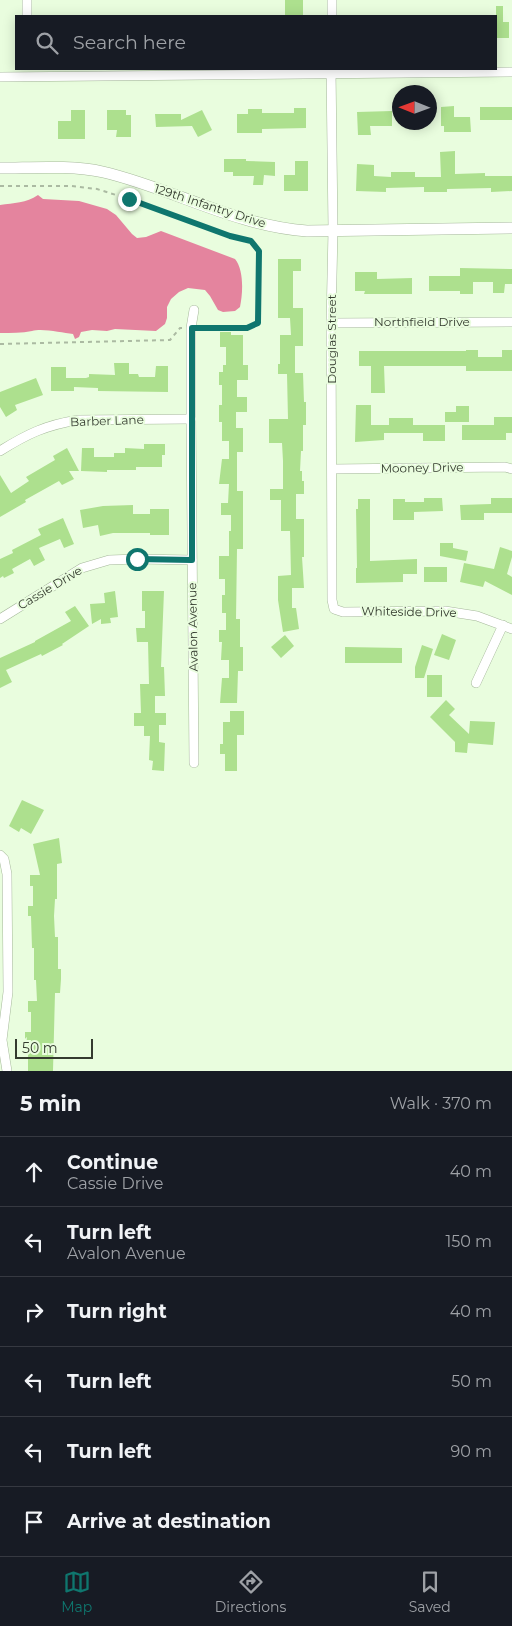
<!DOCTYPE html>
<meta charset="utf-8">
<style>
:root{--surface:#171b24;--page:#242831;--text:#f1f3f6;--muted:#9ea1a6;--line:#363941;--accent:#0f766e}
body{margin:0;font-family:Montserrat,sans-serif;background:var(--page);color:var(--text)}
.compass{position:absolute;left:392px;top:85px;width:45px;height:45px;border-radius:50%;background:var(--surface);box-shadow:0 2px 12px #0003;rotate:271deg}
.scale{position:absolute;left:15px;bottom:12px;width:78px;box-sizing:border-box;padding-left:5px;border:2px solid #343b2f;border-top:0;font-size:14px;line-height:18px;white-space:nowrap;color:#343b2f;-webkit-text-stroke:4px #e9fdde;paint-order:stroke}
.stop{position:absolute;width:15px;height:15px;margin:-11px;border:4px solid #0f766e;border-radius:50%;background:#fff}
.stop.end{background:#0f766e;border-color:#fff;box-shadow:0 1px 5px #0008}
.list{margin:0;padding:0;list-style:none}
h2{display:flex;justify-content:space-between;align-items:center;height:65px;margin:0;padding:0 20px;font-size:21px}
h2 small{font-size:16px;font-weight:400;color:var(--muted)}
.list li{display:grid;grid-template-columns:32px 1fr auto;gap:15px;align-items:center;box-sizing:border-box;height:70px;padding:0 20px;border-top:1px solid var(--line)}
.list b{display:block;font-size:19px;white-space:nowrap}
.list p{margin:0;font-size:16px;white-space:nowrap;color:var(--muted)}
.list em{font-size:16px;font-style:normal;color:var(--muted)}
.icon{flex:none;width:28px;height:28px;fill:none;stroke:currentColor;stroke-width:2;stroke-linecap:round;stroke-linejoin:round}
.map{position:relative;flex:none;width:512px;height:1071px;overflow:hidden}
.search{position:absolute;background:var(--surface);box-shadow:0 2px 12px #0003;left:15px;right:15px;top:15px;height:55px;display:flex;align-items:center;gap:12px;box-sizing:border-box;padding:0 18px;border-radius:0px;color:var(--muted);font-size:19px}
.sheet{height:485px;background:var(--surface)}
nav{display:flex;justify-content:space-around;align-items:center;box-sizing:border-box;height:70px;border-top:1px solid var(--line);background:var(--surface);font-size:14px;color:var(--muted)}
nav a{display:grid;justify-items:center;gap:2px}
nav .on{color:var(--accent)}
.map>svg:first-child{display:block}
.water{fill:#e4849e}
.building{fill:#ade08e}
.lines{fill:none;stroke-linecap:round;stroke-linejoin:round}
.minor-casing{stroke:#a5b89a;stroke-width:10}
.tertiary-casing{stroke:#a5b89a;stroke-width:12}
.path{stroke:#abbaa2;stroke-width:2;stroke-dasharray:4 4;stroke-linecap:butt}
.minor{stroke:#fff;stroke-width:9}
.tertiary{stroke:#fff;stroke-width:11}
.route{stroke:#0f766e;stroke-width:6}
.labels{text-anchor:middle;stroke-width:4;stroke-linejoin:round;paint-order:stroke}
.street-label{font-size:12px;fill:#343b2f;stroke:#e9fdde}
</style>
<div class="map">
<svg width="512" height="1071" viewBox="0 0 512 1071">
<rect width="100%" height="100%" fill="#e9fdde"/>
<path class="water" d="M38,195L43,199L79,201L107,209L116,215L132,234L137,238L146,237L161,231L235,259C244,270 243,293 240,307L235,311L223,312L218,310L210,296L205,290L188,288L179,292L171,299L167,307V318L165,324L156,331L115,329L107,331L92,330L81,332L79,337L75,339L73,334C62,333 43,328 32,331C22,333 11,333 0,333V205C14,203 26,203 38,195Z"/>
<g class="building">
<rect x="285" y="0" width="18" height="16"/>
<path d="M496,6H503V22H509V38H496Z"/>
<path d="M454,106V117H470L471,132H444V126H441V107Z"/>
<rect x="480" y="107" width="32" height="13"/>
<path d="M294,108H306V128L262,129V133H237V114H248V109H262V113H294Z"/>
<path d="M71,110H85V139H58V121H71Z"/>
<path d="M107,110H126V115H131V137H116L117,130H107Z"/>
<path d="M202,110L212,130L198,137L192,126L156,127L155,114H181V120Z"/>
<path d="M392,111V126H370L371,135H358L357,112Z"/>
<path d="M455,151V174L485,173V176H512V191L491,192V188L447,189V192H424V187L386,188V192L356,191L357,164L374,165V176L391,177V172H415V177H441L440,152Z"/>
<path d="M224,159H246V161L275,162V176L264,175L263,185H253L254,176H233V172H224Z"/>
<path d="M295,161H308V191H284V175H295Z"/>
<path d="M278,259H301V271H293V308H303V346H295V373H303L304,402H306V425H303V451H301L300,471H302V481H304V494H296V519H304V557H302L304,588H292V608H296L299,629L283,632L278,600V576L291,575L290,531H281V500H270V489H283V461L282,443H269V419H288L287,374H278V364H280V335H291L290,318H278Z"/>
<path d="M460,268L512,269V284H505L504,293H493V282H473V294H460V291H429V276H460Z"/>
<path d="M355,272H377V279L412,278V294H364L365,291H355Z"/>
<path d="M220,332H231V335H243V365H248V380H237V397H247V412H236V428H243V452H237V491H243V549H237L236,619H240V647H243V671H238L237,703H220L222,678H229V660H221L222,642H219V630H226V613H222V595H225V579H219V556H229V531H231V515H221V503H228L229,484H219L222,459H229V441H222V422H219V405H222V385H219V372H223V365H226V347H220Z"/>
<path d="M466,350H478V357H502V350H512V371H466V366H384L385,393H371V366H359V351H466Z"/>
<path d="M114,363H129V374H138L139,377H155L156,366H168V392L98,391V388L74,387V391H51V367H66V378H86L89,377V374L115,375Z"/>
<path d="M36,378L43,395L15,405L17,410L6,417L0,407V392Z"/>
<path d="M356,405H371V425H389V418H413V425H445V441H423V433H384V440L355,442Z"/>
<path d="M456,406H469V422H445V412H456Z"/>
<path d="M494,417H512V433H506V440H462V425H494Z"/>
<path d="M144,444H165V455H162V467H136V470H107V472L81,471L82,448H94V457H114V453H125V448L144,449Z"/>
<path d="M67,448L79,471H69L74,479L62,485L59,481L25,500L26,502L0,517V475L11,493L29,481L26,477L55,460L53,456Z"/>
<path d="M424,498H442L443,511L414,512V520H393V499H405V502H424Z"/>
<path d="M491,498H512V513H484V520H461L460,505L491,504Z"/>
<path d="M358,499H370V561L417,559V574H403V582L356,583V568H357L356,509H358Z"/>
<path d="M133,505V514H150V509H169V535H150V533H113L100,536L98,525L83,528L80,510L103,506Z"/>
<path d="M63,518L74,544L64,548L60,539L39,548L45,560L34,566L30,559L12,569L14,573L4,578L3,576L0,578V559L13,553L12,550L41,535L38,529Z"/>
<path d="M440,543H453V548L468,551L466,561L440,556Z"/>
<path d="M500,547L512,551V557L507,574L512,577V595L485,581L483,587L460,582L464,563L494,569Z"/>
<rect x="424" y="567" width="23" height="15"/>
<path d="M115,591L118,617L110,618L111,623L101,624V619L92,624L90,604L105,603L104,593Z"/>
<path d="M142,591H164L161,667H164L165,696H155V713H166V725H159V742L165,743L164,771L152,770L153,761L149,760L150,736H144V726H134V713H141L140,684H149L148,642H137L136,628H145V611H142Z"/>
<path d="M75,606L89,626L62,644L63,645L42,656L41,654L6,670L12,682L0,688V658L35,642V641L71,621L65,612Z"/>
<path d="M442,634L456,640L449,660L434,655Z"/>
<path d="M285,635L294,646L281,658L271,647Z"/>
<path d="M422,645L433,649L424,678H415V667Z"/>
<path d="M345,647L402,648V663H345Z"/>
<rect x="427" y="675" width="15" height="22"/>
<path d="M446,700L455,709L449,715L469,734L470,721L495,722L493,745L468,743L467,753L455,752V742L430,717Z"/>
<path d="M230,711H244V735H237V771H225V754H220V744H223V722H230Z"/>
<path d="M22,800L44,810L31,834L21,828L19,832L9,826Z"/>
<path d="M59,838L62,863L57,864V899H55L54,916L55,937H58V969H61V979L60,993H55L53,1071H28V1043H25V1032H31V1012H28V1001H37L36,980H34V948H32L31,916H28V906H33V886H30V875H40L33,844Z"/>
</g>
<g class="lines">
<g class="minor-casing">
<g id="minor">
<path d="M27,0V16"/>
<path d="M332,16V0"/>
<path d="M331,69L333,230L331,323L332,600L334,609L343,612L445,611L477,616L512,629"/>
<path d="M0,77L512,72"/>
<path d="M194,310L191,328V419L194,763"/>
<path d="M331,323L512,322"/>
<path d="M0,451C27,434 46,425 78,420L191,419"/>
<path d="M332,469L505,467L512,469"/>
<path d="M0,619L82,568L109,560L137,559L192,560"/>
<path d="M476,683L503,625"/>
<path d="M0,855L4,859L7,874L8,992L2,1040L7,1071"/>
</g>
</g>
<g class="tertiary-casing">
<path id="tertiary" d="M0,168C32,168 71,165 103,172C172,188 235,226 307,231L512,228"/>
</g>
<g class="path">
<path d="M0,186H72L97,189L129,199L230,236L251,241L259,251L257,323L247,328H201"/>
<path d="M0,344L170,340L180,328H182"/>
</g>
<use href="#minor" class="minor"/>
<use href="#tertiary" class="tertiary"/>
</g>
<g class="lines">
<path class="route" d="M129,199L230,236L251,241L259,251L258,323L247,328H192V560L137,559"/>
</g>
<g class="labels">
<g class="street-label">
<text transform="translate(210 206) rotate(18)" y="4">129th Infantry Drive</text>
<text x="422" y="326">Northfield Drive</text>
<text transform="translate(332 339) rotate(-90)" y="4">Douglas Street</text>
<text transform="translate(107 421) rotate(-2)" y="4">Barber Lane</text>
<text transform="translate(422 468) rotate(-1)" y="4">Mooney Drive</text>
<text transform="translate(50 588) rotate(-31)" y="4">Cassie Drive</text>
<text transform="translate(409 612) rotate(1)" y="4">Whiteside Drive</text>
<text transform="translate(193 627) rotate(-91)" y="4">Avalon Avenue</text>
</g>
</g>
</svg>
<svg class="compass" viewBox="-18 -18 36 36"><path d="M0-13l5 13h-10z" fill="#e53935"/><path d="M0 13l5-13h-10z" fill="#9ea1a6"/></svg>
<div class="scale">50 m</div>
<div class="stop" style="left:137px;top:559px"></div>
<div class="stop end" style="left:129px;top:199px"></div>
<div class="search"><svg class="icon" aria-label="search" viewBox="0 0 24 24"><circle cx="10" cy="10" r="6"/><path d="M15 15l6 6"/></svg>Search here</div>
</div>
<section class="sheet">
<h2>5 min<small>Walk · 370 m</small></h2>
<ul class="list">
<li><svg class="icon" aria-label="ahead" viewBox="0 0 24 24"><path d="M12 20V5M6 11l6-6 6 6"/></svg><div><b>Continue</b><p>Cassie Drive</p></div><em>40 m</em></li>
<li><svg class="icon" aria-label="left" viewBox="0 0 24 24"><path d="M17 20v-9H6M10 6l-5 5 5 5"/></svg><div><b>Turn left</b><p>Avalon Avenue</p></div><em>150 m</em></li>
<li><svg class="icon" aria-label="right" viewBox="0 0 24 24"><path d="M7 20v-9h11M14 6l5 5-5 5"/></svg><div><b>Turn right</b></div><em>40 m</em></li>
<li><svg class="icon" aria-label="left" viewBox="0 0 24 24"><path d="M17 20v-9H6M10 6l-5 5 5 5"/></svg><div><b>Turn left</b></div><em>50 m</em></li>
<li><svg class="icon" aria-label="left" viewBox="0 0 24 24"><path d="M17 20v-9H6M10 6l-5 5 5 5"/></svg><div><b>Turn left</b></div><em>90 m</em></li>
<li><svg class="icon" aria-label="arrive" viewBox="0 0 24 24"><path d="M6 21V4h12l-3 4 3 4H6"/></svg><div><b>Arrive at destination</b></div></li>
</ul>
</section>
<nav>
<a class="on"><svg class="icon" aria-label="map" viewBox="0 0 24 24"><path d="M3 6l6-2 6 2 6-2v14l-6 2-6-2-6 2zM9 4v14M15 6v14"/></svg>Map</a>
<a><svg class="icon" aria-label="directions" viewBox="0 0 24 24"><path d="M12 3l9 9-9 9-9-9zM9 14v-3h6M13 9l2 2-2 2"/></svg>Directions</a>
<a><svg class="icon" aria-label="saved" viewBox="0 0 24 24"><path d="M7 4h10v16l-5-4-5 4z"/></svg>Saved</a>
</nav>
